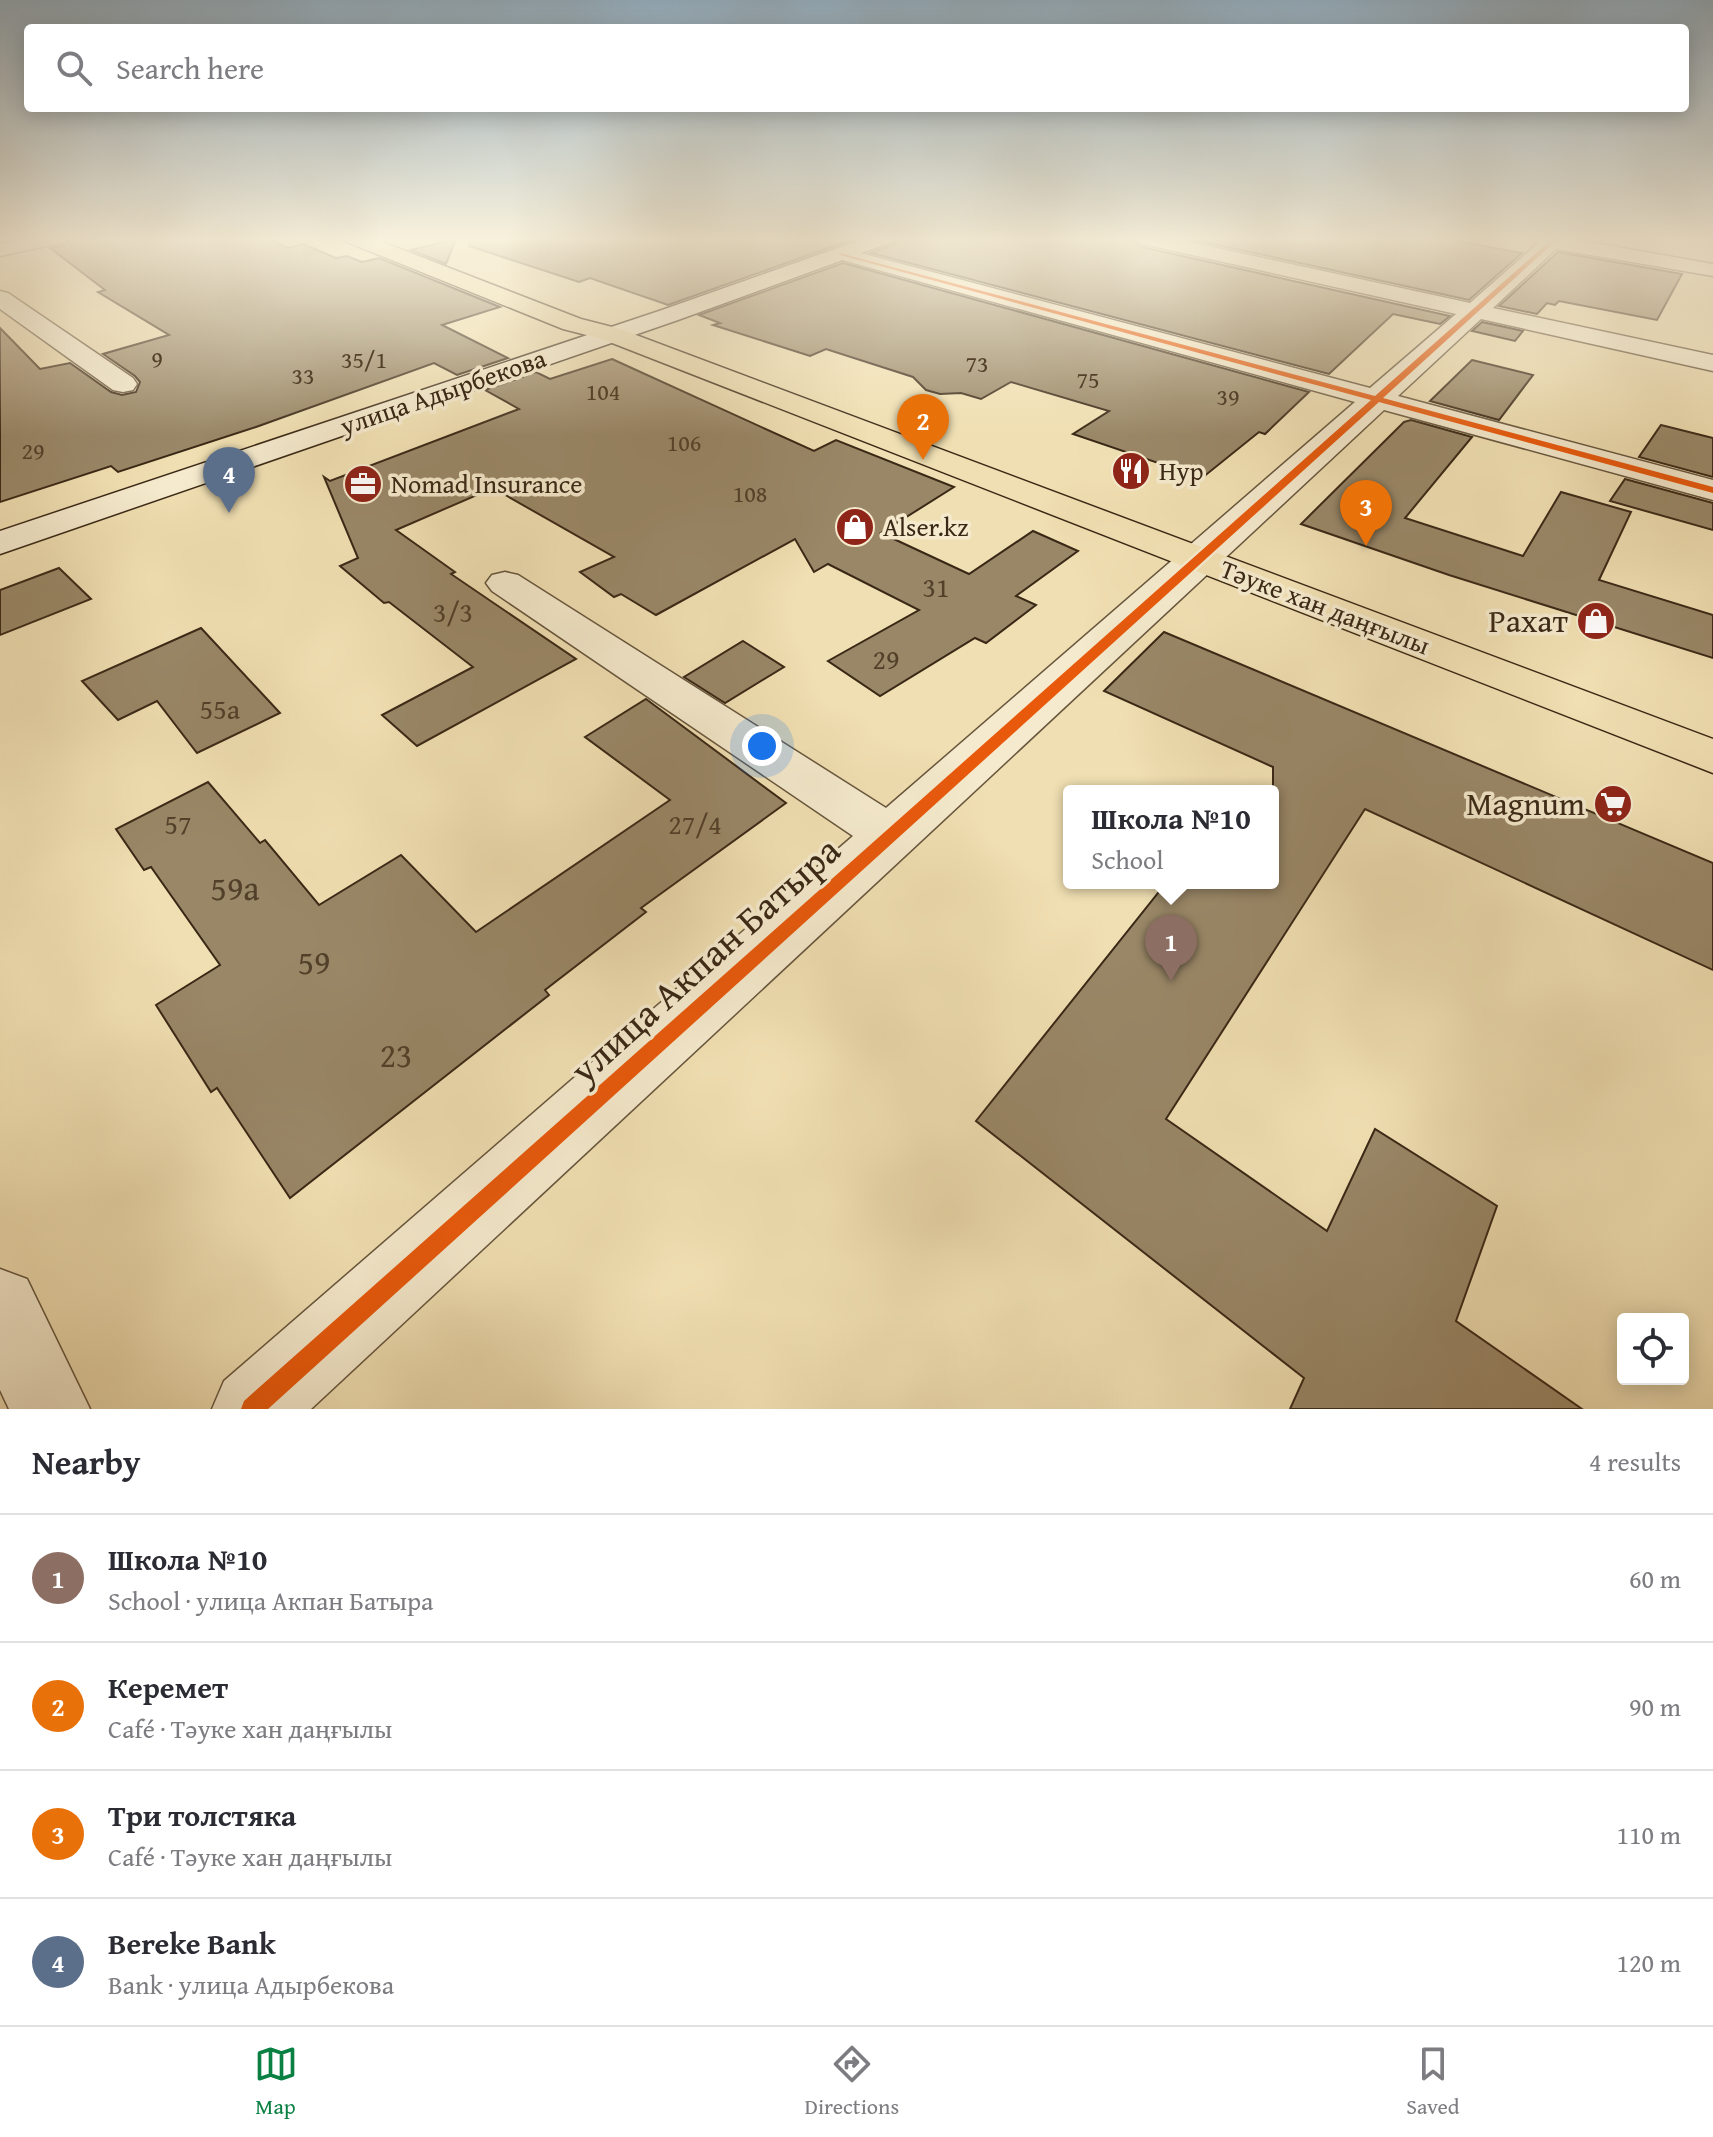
<!DOCTYPE html>
<meta charset="utf-8">
<style>
:root{--surface:#fff;--page:#f2f2f3;--text:#2b2b33;--muted:#7c7c81;--line:#e1e1e2;--accent:#0b8043}
body{margin:0;font-family:"Gentium Book Plus",serif;background:var(--page);color:var(--text)}
.controls{position:absolute;right:24px;bottom:24px;display:grid;overflow:hidden;border-radius:8px;box-shadow:0 4px 20px #0003}
.controls button{width:72px;height:72px;display:grid;place-items:center;padding:0;border:0;border-bottom:2px solid var(--line);background:var(--surface);color:var(--text);font:40px sans-serif}
.you{position:absolute;left:762px;top:746px;width:28px;height:28px;margin:-20px;border:6px solid #fff;border-radius:50%;background:#1a73e8;box-shadow:0 0 0 12px #1a73e833}
.badge{display:grid;place-items:center;width:52px;height:52px;border-radius:50%;background:var(--accent);color:#fff;font-size:26px;font-weight:700}
.pin{position:absolute;translate:-50% -66px;filter:drop-shadow(0 2px 4px #0008)}
.pin::after{content:'';position:absolute;top:42px;width:28px;height:24px;background:inherit;clip-path:polygon(0 0,100% 0,50% 100%)}
.popup{position:absolute;left:1063px;top:785px;width:216px;height:104px;box-sizing:border-box;display:grid;place-content:center;border-radius:8px;background:var(--surface);filter:drop-shadow(0 2px 6px #0005);font-size:26px;white-space:nowrap;color:var(--muted)}
.popup b{font-size:30px;color:var(--text)}
.popup::after{content:'';position:absolute;left:50%;top:100%;margin-left:-16px;border:16px solid transparent;border-top-color:var(--surface)}
.list{margin:0;padding:0;list-style:none}
h2{display:flex;justify-content:space-between;align-items:center;height:104px;margin:0;padding:0 32px;font-size:34px}
h2 small{font-size:26px;font-weight:400;color:var(--muted)}
.list li{display:grid;grid-template-columns:52px 1fr auto;gap:24px;align-items:center;box-sizing:border-box;height:128px;padding:0 32px;border-top:2px solid var(--line)}
.list b{display:block;font-size:30px;white-space:nowrap}
.list p{margin:0;font-size:26px;white-space:nowrap;color:var(--muted)}
.list em{font-size:26px;font-style:normal;color:var(--muted)}
.icon{flex:none;width:44px;height:44px;fill:none;stroke:currentColor;stroke-width:2;stroke-linecap:round;stroke-linejoin:round}
.map{position:relative;flex:none;width:1713px;height:1409px;overflow:hidden}
.search{position:absolute;background:var(--surface);box-shadow:0 4px 20px #0003;left:24px;right:24px;top:24px;height:88px;display:flex;align-items:center;gap:20px;box-sizing:border-box;padding:0 28px;border-radius:8px;color:var(--muted);font-size:30px}
.sheet{height:616px;background:var(--surface)}
nav{display:flex;justify-content:space-around;align-items:center;box-sizing:border-box;height:112px;border-top:2px solid var(--line);background:var(--surface);font-size:22px;color:var(--muted)}
nav a{display:grid;justify-items:center;gap:4px}
nav .on{color:var(--accent)}
.map>svg:first-child{display:block}
.building{fill:#998767;stroke:#3a2816;stroke-width:2}
.lines{fill:none;stroke-linecap:round;stroke-linejoin:round}
.minor-casing{stroke:#68563d;stroke-width:3}
.secondary-casing{stroke:#3a2816;stroke-width:3}
.primary-casing{stroke:#3a2816;stroke-width:3}
.minor{fill:#f5eacd;fill-rule:evenodd}
.secondary{fill:#f5eacd;fill-rule:evenodd}
.primary{fill:#f0dfb2;fill-rule:evenodd}
.cycleway-casing{stroke:#f5eacd;stroke-width:5}
.cycleway{fill:#e8590c;fill-rule:evenodd}
.labels{text-anchor:middle;stroke-width:7;stroke-linejoin:round;paint-order:stroke}
.far-number-label{font-size:24px;fill:#52402a}
.far-street-label{font-size:26px;fill:#3a2816;stroke:#f5eacd}
.far-poi-label{font-size:26px;fill:#3a2816;stroke:#f5eacd;text-anchor:start}
.number-label{font-size:28px;fill:#52402a}
.poi-label{font-size:32px;fill:#3a2816;stroke:#f5eacd;text-anchor:end}
.near-number-label{font-size:34px;fill:#52402a}
.near-street-label{font-size:38px;fill:#3a2816;stroke:#f5eacd}
</style>
<div class="map">
<svg width="1713" height="1409" viewBox="0 0 1713 1409">
<rect width="100%" height="100%" fill="#f0dfb2"/>
<filter id="stains"><feTurbulence type="fractalNoise" baseFrequency=".0025" numOctaves="4"/><feColorMatrix values="0 0 0 0 .2 0 0 0 0 .09 0 0 0 0 .02 0 0 0 .5 -.17"/></filter>
<radialGradient id="worn" r=".72"><stop offset=".6" stop-color="#630" stop-opacity="0"/><stop offset="1" stop-color="#630" stop-opacity=".3"/></radialGradient>
<g class="building">
<path d="M71,238H266L288,248L303,244L336,258L347,256L362,262L379,258L500,307L442,325L508,358L457,375L434,363L256,427L118,472L111,466L0,502V328L40,369L70,363L111,392L122,395L136,392L140,382L135,376L103,354L169,335L98,292L105,290L50,248L66,245Z"/>
<path d="M470,238H857L668,305L590,278L579,282L469,246Z"/>
<path d="M898,238H1130L1142,247L1450,316L1440,324L1393,314L1329,374L871,253L893,245Z"/>
<path d="M1186,238H1440L1522,253L1469,300Z"/>
<path d="M456,239L446,264L411,250Z"/>
<path d="M1558,252L1682,274L1657,320L1559,301L1555,305L1547,303L1537,314L1499,306Z"/>
<path d="M843,263L1309,392L1265,434L1259,432L1202,478L1073,434L1109,411L1011,382L981,399L961,393L940,394L926,390L913,377L826,349L810,356L713,325L720,323L699,315Z"/>
<path d="M1482,322L1523,331L1515,341L1472,331Z"/>
<path d="M612,359L814,451L836,440L954,487L881,533L969,574L1033,531L1078,551L1016,596L1036,605L986,643L975,638L880,696L828,661L919,610L828,564L814,572L795,539L656,615L621,594L614,597L580,572L614,557L493,488L396,530L455,572L451,574L576,659L417,746L382,715L473,667L389,602L384,603L340,566L358,558L324,477L330,481L519,409L485,390L536,372L550,379Z"/>
<path d="M1472,360L1533,375L1499,420L1430,401Z"/>
<path d="M1411,420L1472,437L1405,518L1523,556L1561,492L1631,512L1599,580L1713,615V658L1449,575L1301,524L1404,422Z"/>
<path d="M1661,425L1713,438V477L1639,457Z"/>
<path d="M1625,479L1713,503V530L1610,501Z"/>
<path d="M59,568L91,599L0,635V590Z"/>
<path d="M201,628L280,713L197,753L157,701L118,720L82,681Z"/>
<path d="M1164,632L1713,863V970L1365,809L1166,1119L1327,1231L1375,1129L1497,1206L1456,1321L1582,1409H1290L1304,1378L976,1121L1166,883H1273V767L1104,691Z"/>
<path d="M743,641L784,667L725,703L684,677Z"/>
<path d="M646,699L786,803L641,908L646,912L545,990L549,995L290,1198L217,1088L211,1092L156,1005L220,965L151,867L144,870L116,829L208,782L260,843L265,840L319,905L401,855L476,932L670,800L585,737Z"/>
</g>
<g class="lines">
<g class="minor-casing">
<g id="minor">
<path d="M28,238H68L65,242L0,256V244Z"/>
<path d="M1133,238H1171L1470,303L1544,238H1566L1713,264V276L1556,249L1493,308L1713,355V371L1481,319L1398,396L1713,480V500L1384,410L311,1409H212L224,1381L853,836L492,591L486,583L492,575L505,572L518,575L886,808L1355,402L835,258L832,254L835,250H849L1370,388L1456,314L1143,244Z"/>
<path d="M0,291L8,293L133,378L137,384L133,390L123,392L113,390L0,309Z"/>
<path d="M0,1269L27,1279L90,1409H9L0,1390Z"/>
</g>
</g>
<g class="secondary-casing">
<path id="secondary" d="M866,238H895L892,242L678,320L0,554V531L662,310Z"/>
</g>
<g class="primary-casing">
<path id="primary" d="M344,238H372L581,319L620,329L1713,739V773L602,339L563,329L347,242Z"/>
</g>
<use href="#minor" class="minor"/>
<use href="#secondary" class="secondary"/>
<use href="#primary" class="primary"/>
<g class="cycleway-casing">
<path id="cycleway" d="M1553,238H1559L1383,398L1713,487V493L1379,402L268,1409H241L244,1401L1371,400L840,255V253L1375,396Z"/>
</g>
<use href="#cycleway" class="cycleway"/>
</g>
<linearGradient id="sky" x2="0" y2="1"><stop stop-color="#92acbd"/><stop offset="0.55" stop-color="#f8f1dc"/><stop offset="1" stop-color="#f8f1dc" stop-opacity="0"/></linearGradient>
<rect width="1713" height="435" fill="url(#sky)"/>
<defs>
<g id="restaurant-disc" transform="scale(2)"><circle r="9.5" fill="#8f2418" stroke="#f5eacd"/><path d="M-5-6h1v4h1v-4h1v4h1v-4h1v5L-1.5 .5V6h-2V.5L-5-1ZM5-6V6H3V1.5H1.5Q1.5-4 5-6Z" fill="#fff"/></g>
<g id="office-disc" transform="scale(2)"><circle r="9.5" fill="#8f2418" stroke="#f5eacd"/><path d="M-6-3h4V-5.5h4V-3h4V5H-6ZM-1-4.5V-3h2v-1.5ZM-6 0V1H6V0Z" fill="#fff"/></g>
<g id="shop-disc" transform="scale(2)"><circle r="9.5" fill="#8f2418" stroke="#f5eacd"/><path d="M-5-2.5h2.3a2.7 3.5 0 0 1 5.4 0H5L5.5 6h-11ZM-1.5-2.5h3a1.5 2.3 0 0 0-3 0Z" fill="#fff"/></g>
<g id="supermarket-disc" transform="scale(2)"><circle r="9.5" fill="#8f2418" stroke="#f5eacd"/><path d="M-6-5.5h2.5l.6 2H6L4.5 2H-2.5L-4.4-4H-6ZM-1.5 3.2a1.3 1.3 0 1 0 .1 0ZM3 3.2a1.3 1.3 0 1 0 .1 0Z" fill="#fff"/></g>
</defs>
<g fill-rule="evenodd">
<use href="#restaurant-disc" x="1131" y="471"/>
<use href="#office-disc" x="363" y="484"/>
<use href="#shop-disc" x="855" y="527"/>
<use href="#shop-disc" x="1596" y="621"/>
<use href="#supermarket-disc" x="1613" y="804"/>
</g>
<g class="labels">
<g class="far-number-label">
<text x="157" y="367">9</text>
<text x="364" y="368">35/1</text>
<text x="977" y="372">73</text>
<text x="303" y="384">33</text>
<text x="1088" y="388">75</text>
<text x="603" y="400">104</text>
<text x="1228" y="405">39</text>
<text x="684" y="451">106</text>
<text x="33" y="459">29</text>
<text x="750" y="502">108</text>
</g>
<g class="far-street-label">
<text transform="translate(443 392) rotate(-19)" y="9">улица Адырбекова</text>
<text transform="translate(1325 607) rotate(21)" y="9">Тәуке хан даңғылы</text>
</g>
<g class="far-poi-label">
<text x="1159" y="480">Нур</text>
<text x="391" y="493">Nomad Insurance</text>
<text x="883" y="536">Alser.kz</text>
</g>
<g class="number-label">
<text x="936" y="597">31</text>
<text x="453" y="622">3/3</text>
<text x="886" y="669">29</text>
<text x="220" y="719">55а</text>
<text x="178" y="834">57</text>
<text x="695" y="834">27/4</text>
</g>
<g class="poi-label">
<text x="1568" y="632">Рахат</text>
<text x="1585" y="815">Magnum</text>
</g>
<g class="near-number-label">
<text x="235" y="900">59а</text>
<text x="314" y="974">59</text>
<text x="396" y="1067">23</text>
</g>
<g class="near-street-label">
<text transform="translate(705 960) rotate(-42)" y="13">улица Акпан Батыра</text>
</g>
</g>
<rect width="100%" height="100%" filter="url(#stains)"/>
<rect width="100%" height="100%" fill="url(#worn)"/>
</svg>
<div class="controls">
<button><svg class="icon" aria-label="locate" viewBox="0 0 24 24"><circle cx="12" cy="12" r="6"/><path d="M12 2v4M12 18v4M2 12h4M18 12h4"/></svg></button>
</div>
<div class="you"></div>
<div class="pin badge" style="left:1171px;top:981px;background:#8d6e63">1</div>
<div class="popup"><b>Школа №10</b>School</div>
<div class="pin badge" style="left:923px;top:460px;background:#e8710a">2</div>
<div class="pin badge" style="left:1366px;top:546px;background:#e8710a">3</div>
<div class="pin badge" style="left:229px;top:513px;background:#5c6f8a">4</div>
<div class="search"><svg class="icon" aria-label="search" viewBox="0 0 24 24"><circle cx="10" cy="10" r="6"/><path d="M15 15l6 6"/></svg>Search here</div>
</div>
<section class="sheet">
<h2>Nearby<small>4 results</small></h2>
<ul class="list">
<li><span class="badge" style="background:#8d6e63">1</span><div><b>Школа №10</b><p>School · улица Акпан Батыра</p></div><em>60 m</em></li>
<li><span class="badge" style="background:#e8710a">2</span><div><b>Керемет</b><p>Café · Тәуке хан даңғылы</p></div><em>90 m</em></li>
<li><span class="badge" style="background:#e8710a">3</span><div><b>Три толстяка</b><p>Café · Тәуке хан даңғылы</p></div><em>110 m</em></li>
<li><span class="badge" style="background:#5c6f8a">4</span><div><b>Bereke Bank</b><p>Bank · улица Адырбекова</p></div><em>120 m</em></li>
</ul>
</section>
<nav>
<a class="on"><svg class="icon" aria-label="map" viewBox="0 0 24 24"><path d="M3 6l6-2 6 2 6-2v14l-6 2-6-2-6 2zM9 4v14M15 6v14"/></svg>Map</a>
<a><svg class="icon" aria-label="directions" viewBox="0 0 24 24"><path d="M12 3l9 9-9 9-9-9zM9 14v-3h6M13 9l2 2-2 2"/></svg>Directions</a>
<a><svg class="icon" aria-label="saved" viewBox="0 0 24 24"><path d="M7 4h10v16l-5-4-5 4z"/></svg>Saved</a>
</nav>
